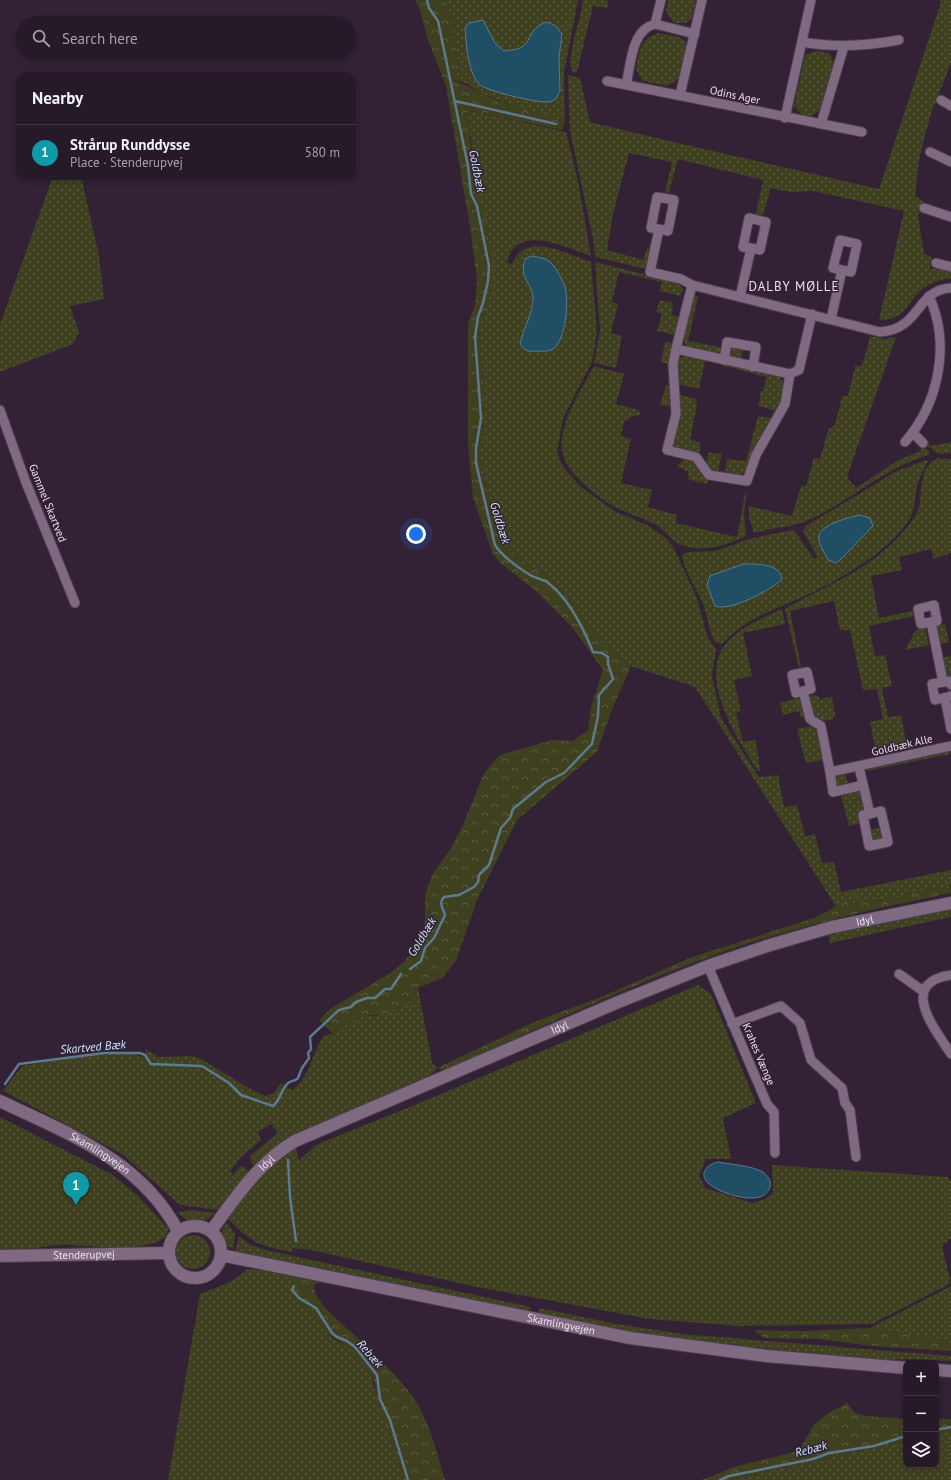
<!DOCTYPE html>
<meta charset="utf-8">
<style>
:root{--surface:#261928;--page:#322634;--text:#f1f3f6;--muted:#a4a0a8;--line:#423845;--accent:#d93025}
body{margin:0;font-family:"PT Sans",sans-serif;background:var(--page);color:var(--text)}
.controls{position:absolute;right:12px;bottom:12px;display:grid;overflow:hidden;border-radius:8px;box-shadow:0 2px 6px #0003}
.controls button{width:36px;height:36px;display:grid;place-items:center;padding:0;border:0;border-bottom:1px solid var(--line);background:var(--surface);color:var(--text);font:20px sans-serif}
.you{position:absolute;left:416px;top:534px;width:14px;height:14px;margin:-10px;border:3px solid #fff;border-radius:50%;background:#1a73e8;box-shadow:0 0 0 6px #1a73e833}
.badge{display:grid;place-items:center;width:26px;height:26px;border-radius:50%;background:var(--accent);color:#fff;font-size:13px;font-weight:700}
.pin{position:absolute;translate:-50% -33px;filter:drop-shadow(0 1px 2px #0008)}
.pin::after{content:'';position:absolute;top:21px;width:14px;height:12px;background:inherit;clip-path:polygon(0 0,100% 0,50% 100%)}
.list{margin:0;padding:0;list-style:none}
h2{display:flex;justify-content:space-between;align-items:center;height:52px;margin:0;padding:0 16px;font-size:17px}
h2 small{font-size:13px;font-weight:400;color:var(--muted)}
.list li{display:grid;grid-template-columns:26px 1fr auto;gap:12px;align-items:center;box-sizing:border-box;height:56px;padding:0 16px;border-top:1px solid var(--line)}
.list b{display:block;font-size:15px;white-space:nowrap}
.list p{margin:0;font-size:13px;white-space:nowrap;color:var(--muted)}
.list em{font-size:13px;font-style:normal;color:var(--muted)}
.icon{flex:none;width:22px;height:22px;fill:none;stroke:currentColor;stroke-width:2;stroke-linecap:round;stroke-linejoin:round}
.map{position:relative;flex:none;width:951px;height:1480px;overflow:hidden}
.search{position:absolute;background:var(--surface);box-shadow:0 2px 6px #0003;left:16px;top:16px;width:340px;height:44px;display:flex;align-items:center;gap:10px;box-sizing:border-box;padding:0 14px;border-radius:22px;color:var(--muted);font-size:15px}
.panel{position:absolute;background:var(--surface);box-shadow:0 2px 6px #0003;left:16px;top:72px;width:340px;height:108px;border-radius:12px}
.map>svg:first-child{display:block}
.green{fill:url(#green-dots)}
.forest{fill:url(#forest-crowns)}
.water{fill:#1f4e65;stroke:#5d7a8e}
.lines{fill:none;stroke-linecap:round;stroke-linejoin:round}
.stream{stroke:#5d7a8e;stroke-width:2.5}
.street-casing{stroke:#4d3e4f;stroke-width:11}
.secondary-casing{stroke:#4d3e4f;stroke-width:14}
.street{stroke:#7f6a82;stroke-width:9}
.secondary{stroke:#7f6a82;stroke-width:12}
.labels{text-anchor:middle;stroke-width:3;stroke-linejoin:round;paint-order:stroke}
.street-label{font-size:11px;fill:#ede1ee;stroke:#332136}
.water-label{font-size:12px;font-style:italic;fill:#cae6f6;stroke:#332136}
.quarter-label{font-size:13px;letter-spacing:1px;fill:#ede1ee;stroke:#332136}
</style>
<div class="map">
<svg width="951" height="1480" viewBox="0 0 951 1480">
<defs>
<pattern id="green-dots" width="8" height="8" patternUnits="userSpaceOnUse"><rect width="8" height="8" fill="#3e4020"/><path d="M2 2h.1M6 6h.1" fill="none" stroke="#5a5b41" stroke-width="1.8" stroke-linecap="round"/></pattern>
<pattern id="forest-crowns" width="20" height="18" patternUnits="userSpaceOnUse"><rect width="20" height="18" fill="#3e4020"/><path d="M2 6a3 3 0 1 1 6 0M12 15a3 3 0 1 1 6 0" fill="none" stroke="#5a5b41"/></pattern>
</defs>
<rect width="100%" height="100%" fill="#332136"/>
<g class="green">
<path d="M445,0H578L564,73L565,121L530,113L478,92L468,84L453,79L459,71L458,59L454,39L453,18Z"/>
<path d="M583,0H609L607,8L593,6L577,72L573,73C564,60 582,17 583,0Z"/>
<path d="M668,0H696L692,17L686,23H674L666,12Z"/>
<path d="M939,0H951V63L932,111L925,135L919,160L915,196L923,201L918,215L924,254L931,257L930,268L936,269L941,266L951,268V278C940,280 928,283 920,291C905,306 905,320 879,320L904,211L813,191L790,192L771,188L763,215L756,214L763,180L678,159L669,193L665,192L672,162L629,153L613,214L607,250L643,260L647,248L650,249L646,269L595,257L594,243L570,131L568,75L580,78L590,122C686,146 782,166 879,189L941,2Z"/>
<path d="M660,33C667,35 679,36 684,40C691,45 681,72 679,79L667,86L643,81L636,70C639,53 640,36 660,33Z"/>
<path d="M816,51L829,53L834,63L819,111L811,116H804L794,106L805,55Z"/>
<path d="M467,110L566,132L578,181L591,256C565,247 515,222 507,263L512,264C526,230 566,254 591,262L597,333L592,362L563,418L557,452L563,467L581,487L616,512L647,525L665,537L673,546L697,598L707,636L716,649L712,676L721,718L759,777L778,775L784,807L797,805L805,836L815,834L822,863L834,862L841,892L951,870V885L869,902L843,903L837,908L695,687L631,666L602,643L572,603L545,574L524,562L506,547L492,510L480,455L484,422V393L479,328L491,293Z"/>
<path d="M53,176H84L83,185L99,256L104,299L70,306L79,332L73,344L0,372V324Z"/>
<path d="M595,262L679,283L683,289L680,296L660,291L662,282L619,272L612,302L618,304L611,333L622,336L616,368L594,363L600,330Z"/>
<path d="M693,295L698,297L688,341L720,347V352L717,354L687,347L683,339Z"/>
<path d="M660,300L673,303L672,315L679,317L675,335L657,331L662,314L656,312Z"/>
<path d="M870,336L884,339L896,337L847,477L856,488L897,461L922,450L916,441L929,451V455C885,467 852,500 811,519C793,528 773,527 754,533L749,517V506L792,516L801,486H806L814,458L820,459L828,430L835,425L842,396H848L855,366H862Z"/>
<path d="M665,341L674,344L669,364L661,362Z"/>
<path d="M732,346L743,349L741,360L729,357Z"/>
<path d="M686,355L779,376L785,387L781,403L776,411L758,406L761,391H763L767,377L705,361L699,389L678,384L677,359Z"/>
<path d="M594,366L624,374L616,404L641,411L639,415L631,417L624,422L621,436L631,439L621,483L652,490L648,507L677,515L676,523L737,537L745,493H747L744,511L746,536C726,545 710,551 688,547C674,545 667,532 656,525C643,518 630,514 617,508C598,498 565,473 562,451C559,421 581,391 594,366Z"/>
<path d="M666,385L670,386L671,405L669,406L660,405Z"/>
<path d="M678,394L696,399L697,405L690,439L700,443V456L677,449L673,444Z"/>
<path d="M758,416L771,418L753,452L747,471L737,477L725,474L727,459L746,461Z"/>
<path d="M927,442L931,446L951,442V453L938,454L925,444Z"/>
<path d="M709,452L716,454L722,453L718,472L712,471L706,464Z"/>
<path d="M938,458L951,459V553L934,559L931,549L899,557L902,570L871,576L879,618L913,611L914,616L869,626L875,656L885,655L892,686L882,688L888,717L901,715L907,747L876,754L870,722L883,719L877,689L863,690L850,630H840L834,601L790,611L801,667L799,668L785,609C835,580 878,568 914,518C927,501 913,471 938,458Z"/>
<path d="M685,459L693,461L708,479L707,484L687,479L689,472L677,466Z"/>
<path d="M926,460L928,461C924,470 919,477 917,486C914,499 916,510 908,521C888,552 838,581 805,596C775,609 744,619 722,644L716,643C709,634 709,621 705,610C700,592 684,572 682,555L688,552L716,551L749,539L792,530L795,531L814,559L816,558L817,556L803,531L806,526L895,472Z"/>
<path d="M779,610H782L785,624L743,633L752,676L734,680L741,711L736,713L743,742L756,740L760,771H758C737,739 695,675 729,640C742,626 762,619 779,610Z"/>
<path d="M945,624L949,642L940,644L936,641L935,625Z"/>
<path d="M925,628L929,645L905,650L916,630Z"/>
<path d="M951,656V675L947,676L944,674L942,658Z"/>
<path d="M815,695L818,696L820,699L832,697L835,715L833,719L822,721L811,714L809,696Z"/>
<path d="M797,698L800,700L804,718L801,717L799,711L783,715L780,703Z"/>
<path d="M812,726L818,730L824,760L806,763L797,729Z"/>
<path d="M949,751L951,754L866,771L869,768Z"/>
<path d="M845,773L848,784L837,786L834,775Z"/>
<path d="M859,790L862,792L866,810L865,812L858,813L860,823L849,826L840,793Z"/>
<path d="M880,827L883,838L872,840L869,830Z"/>
<path d="M951,909V917L830,943L828,934Z"/>
<path d="M698,985L711,994L756,1103L723,1118L731,1159H706L699,1175L705,1188L752,1203L765,1199L773,1193L772,1165L948,1177L951,1182V1238L942,1246L951,1283L872,1324L739,1326L650,1319L477,1287L311,1250L292,1248L293,1252C259,1246 253,1244 228,1219L263,1170L295,1146L299,1160L318,1144L422,1102Z"/>
<path d="M418,988L432,1062L437,1068L429,1077L255,1165L252,1164L250,1156L278,1133L271,1124L258,1132L261,1140L241,1157L230,1171L233,1175L240,1167L243,1166L249,1172L231,1196L218,1210L180,1205L122,1154L3,1091L22,1066C49,1062 123,1045 145,1058L146,1050L159,1057L192,1056L201,1059L247,1087L265,1096L274,1093L281,1083L292,1090C312,1075 310,1054 325,1035L333,1034L354,1020L366,1016H376L412,1001Z"/>
<path d="M0,1117L113,1175L137,1195L168,1228C170,1257 80,1244 61,1245C49,1245 39,1248 28,1249C19,1251 9,1250 0,1250Z"/>
<path d="M192,1210L215,1213L205,1222C193,1220 185,1222 177,1212Z"/>
<path d="M227,1223L235,1234L233,1249C221,1243 218,1233 227,1223Z"/>
<circle cx="193" cy="1252" r="17"/>
<path d="M239,1236L251,1245L265,1250L531,1307L530,1310L523,1312L247,1255L235,1251Z"/>
<path d="M247,1269L261,1270L294,1277C292,1309 299,1296 316,1315C322,1322 324,1330 330,1336C335,1341 342,1343 348,1347C363,1357 374,1376 375,1394L404,1480H168L200,1294C216,1288 235,1282 247,1269Z"/>
<path d="M951,1286V1342L870,1328Z"/>
<path d="M539,1308L617,1324L683,1334L951,1356V1361L912,1359L879,1360L648,1337L538,1315Z"/>
<path d="M951,1431V1480H731L906,1441V1465H936V1434Z"/>
</g>
<g class="forest">
<path d="M415,0H445L453,18L454,39L458,59L459,71L453,80C463,83 470,88 479,92C506,106 536,113 565,121L562,130L467,110L472,157L493,259L491,293L479,329L484,393V422L480,455L492,510L506,547L524,562L545,574L572,603L602,643L631,666L613,707L597,752L517,820L477,900L456,961L442,978L418,988L412,1001L387,1014L366,1016L354,1020L333,1034L319,1020L330,1009L392,972L405,961L417,945L425,922V895L432,875L451,848L463,825L484,773L500,755L552,740L573,741L588,730L591,707L603,670L572,627L536,591L500,563L493,554L473,498L468,444V323L475,305L477,281L471,233L446,86L428,40L420,10Z"/>
<path d="M951,885V893C869,910 788,928 709,957C618,990 531,1032 443,1071L437,1068L534,1022L606,995L692,957L814,918L843,903L869,902Z"/>
<path d="M294,1277L322,1282L314,1285C313,1303 348,1328 360,1340C379,1360 402,1379 417,1403C431,1427 437,1454 445,1480H404L375,1394V1383L367,1368L349,1348L326,1332L316,1315L291,1296L289,1293L293,1290Z"/>
<path d="M870,1328L951,1342V1351L872,1346L820,1339L764,1338L754,1330L803,1331Z"/>
<path d="M847,1403L855,1413L866,1416L906,1419V1441L731,1480H702L737,1466L799,1451L814,1424L830,1412Z"/>
<path d="M936,1419H951V1431L936,1434Z"/>
</g>
<g class="water">
<path d="M483,20L495,43L504,51C510,50 518,50 523,46C534,36 529,28 547,22L556,26L562,34L559,57L560,91L556,99C554,100 550,102 548,102C537,103 486,91 479,84C468,73 466,43 465,28L469,23Z"/>
<path d="M531,256C538,257 546,258 551,263C557,269 562,279 565,287C569,301 566,340 553,349C548,352 541,351 535,351C528,352 524,350 520,344C523,329 533,313 533,298C532,282 519,280 525,259Z"/>
<path d="M860,515L870,518L873,526L839,561L836,563L828,560C825,554 818,544 819,536C821,524 851,517 860,515Z"/>
<path d="M743,564C756,564 780,563 782,579C771,590 730,612 715,606L707,585L710,576Z"/>
<path d="M718,1162C729,1164 753,1166 763,1172C767,1175 772,1181 770,1187C764,1209 718,1193 708,1183C698,1173 708,1164 718,1162Z"/>
</g>
<g class="lines">
<g class="stream">
<path d="M455,101L556,124"/>
<path d="M410,969L421,961L425,948L434,938L445,915C443,908 438,903 444,897L459,895L474,887L478,882L479,875L489,865L501,828L510,818L513,809L546,782L564,773L592,744L598,716L599,695L613,679L608,664V657L602,653L593,652C583,627 569,598 547,582C542,579 535,578 530,575C517,567 503,557 495,545L476,463V448L481,418L475,337L478,317L483,303L488,281L489,266L477,206L471,194L468,166L438,21L429,8L427,0"/>
<path d="M5,1084L19,1064L104,1053H140L145,1055L151,1064L202,1066L229,1083L241,1095L273,1106C280,1100 281,1091 287,1084C290,1080 295,1082 298,1078L302,1068L309,1058L308,1053L311,1049L310,1037L339,1010L351,1007L356,1002L367,998H375L385,989H391L401,974"/>
<path d="M288,1160L290,1197L296,1241"/>
<path d="M294,1286L292,1290L299,1298L316,1308L332,1333L337,1337L347,1341L355,1347L377,1375L380,1399L390,1420L408,1480"/>
<path d="M936,1430L951,1427"/>
<path d="M720,1480L729,1476L813,1459L829,1453L874,1446L906,1436"/>
</g>
<g class="street-casing">
<g id="street">
<path d="M655,24L695,34"/>
<path d="M802,42C835,48 866,46 899,40"/>
<path d="M607,81L862,132"/>
<path d="M626,85C631,65 631,30 655,24L661,0"/>
<path d="M680,95L702,0"/>
<path d="M941,100L951,106"/>
<path d="M785,118L811,0"/>
<path d="M821,124L844,46"/>
<path d="M930,152L951,162"/>
<path d="M924,208L951,217"/>
<path d="M659,229L651,228L657,197L674,200L668,231L659,229L650,272L681,279L692,285L676,349L790,374L799,370L812,314"/>
<path d="M936,263L951,267"/>
<path d="M692,285L880,332C922,329 915,290 951,288"/>
<path d="M740,297L751,248L743,247L749,218L766,222L760,250L751,248"/>
<path d="M831,319L842,270L833,268L840,240L857,244L851,272L842,270"/>
<path d="M676,349L673,364L676,414L667,450L696,457L709,475L747,481L756,455L785,404L790,374"/>
<path d="M724,360L727,342L756,347L753,367"/>
<path d="M0,410L25,480L75,603"/>
<path d="M913,433L923,443"/>
<path d="M905,442C939,403 951,344 929,296"/>
<path d="M931,622L921,624L918,609L934,605L937,621L931,622L943,682"/>
<path d="M807,672L811,689L796,693L792,675Z"/>
<path d="M951,685L950,681L932,684L935,700L951,696"/>
<path d="M803,691L810,719L821,726L830,772L951,746"/>
<path d="M945,698L951,729"/>
<path d="M859,767L870,814L863,815L869,846L888,842L881,811L870,814"/>
<path d="M830,772L833,792L863,785"/>
<path d="M708,966L767,1104L774,1112L775,1153"/>
<path d="M899,974L923,991"/>
<path d="M951,975C897,983 935,1029 951,1054"/>
<path d="M732,1024L781,1006L800,1023L811,1060L842,1088L845,1103L850,1110L856,1157"/>
</g>
</g>
<g class="secondary-casing">
<g id="secondary">
<path id="s1" d="M0,1101C69,1134 140,1160 178,1231"/>
<circle cx="195" cy="1252" r="26"/>
<path id="s2" d="M211,1231C236,1197 258,1163 295,1141L616,1003L708,966L767,946L832,927L951,903"/>
<path id="s3" d="M221,1255L630,1338L767,1356L906,1368"/>
<path id="s4" d="M0,1256L168,1253"/>
<path d="M936,1370L951,1371"/>
</g>
</g>
<use href="#street" class="street"/>
<use href="#secondary" class="secondary"/>
</g>
<g class="labels">
<g class="street-label">
<text transform="translate(735 95) rotate(12)" y="4">Odins Ager</text>
<text transform="translate(48 503) rotate(68)" y="4">Gammel Skartved</text>
<text transform="translate(902 745) rotate(-13)" y="4">Goldbæk Alle</text>
<text dy="4" stroke="none"><textPath href="#s2" startOffset="736">Idyl</textPath></text>
<text dy="4" stroke="none"><textPath href="#s2" startOffset="412">Idyl</textPath></text>
<text transform="translate(759 1054) rotate(67)" y="4">Krahes Vænge</text>
<text dy="4" stroke="none"><textPath href="#s1" startOffset="113">Skamlingvejen</textPath></text>
<text dy="4" stroke="none"><textPath href="#s2" startOffset="88">Idyl</textPath></text>
<text dy="4" stroke="none"><textPath href="#s4" startOffset="84">Stenderupvej</textPath></text>
<text dy="4" stroke="none"><textPath href="#s3" startOffset="347">Skamlingvejen</textPath></text>
</g>
<g class="water-label">
<text transform="translate(477 171) rotate(79)" y="4">Goldbæk</text>
<text transform="translate(500 523) rotate(73)" y="4">Goldbæk</text>
<text transform="translate(422 937) rotate(-59)" y="4">Goldbæk</text>
<text transform="translate(93 1047) rotate(-5)" y="4">Skartved Bæk</text>
<text transform="translate(370 1354) rotate(49)" y="4">Rebæk</text>
<text transform="translate(811 1449) rotate(-15)" y="4">Rebæk</text>
</g>
<g class="quarter-label">
<text x="794" y="291">DALBY MØLLE</text>
</g>
</g>
</svg>
<div class="controls">
<button>+</button>
<button>−</button>
<button><svg class="icon" aria-label="layers" viewBox="0 0 24 24"><path d="M12 4l9 5-9 5-9-5zM3 14l9 5 9-5"/></svg></button>
</div>
<div class="you"></div>
<div class="pin badge" style="left:76px;top:1205px;background:#0f9aa8">1</div>
<div class="search"><svg class="icon" aria-label="search" viewBox="0 0 24 24"><circle cx="10" cy="10" r="6"/><path d="M15 15l6 6"/></svg>Search here</div>
<section class="panel">
<h2>Nearby<small></small></h2>
<ul class="list">
<li><span class="badge" style="background:#0f9aa8">1</span><div><b>Strårup Runddysse</b><p>Place · Stenderupvej</p></div><em>580 m</em></li>
</ul>
</section>
</div>
